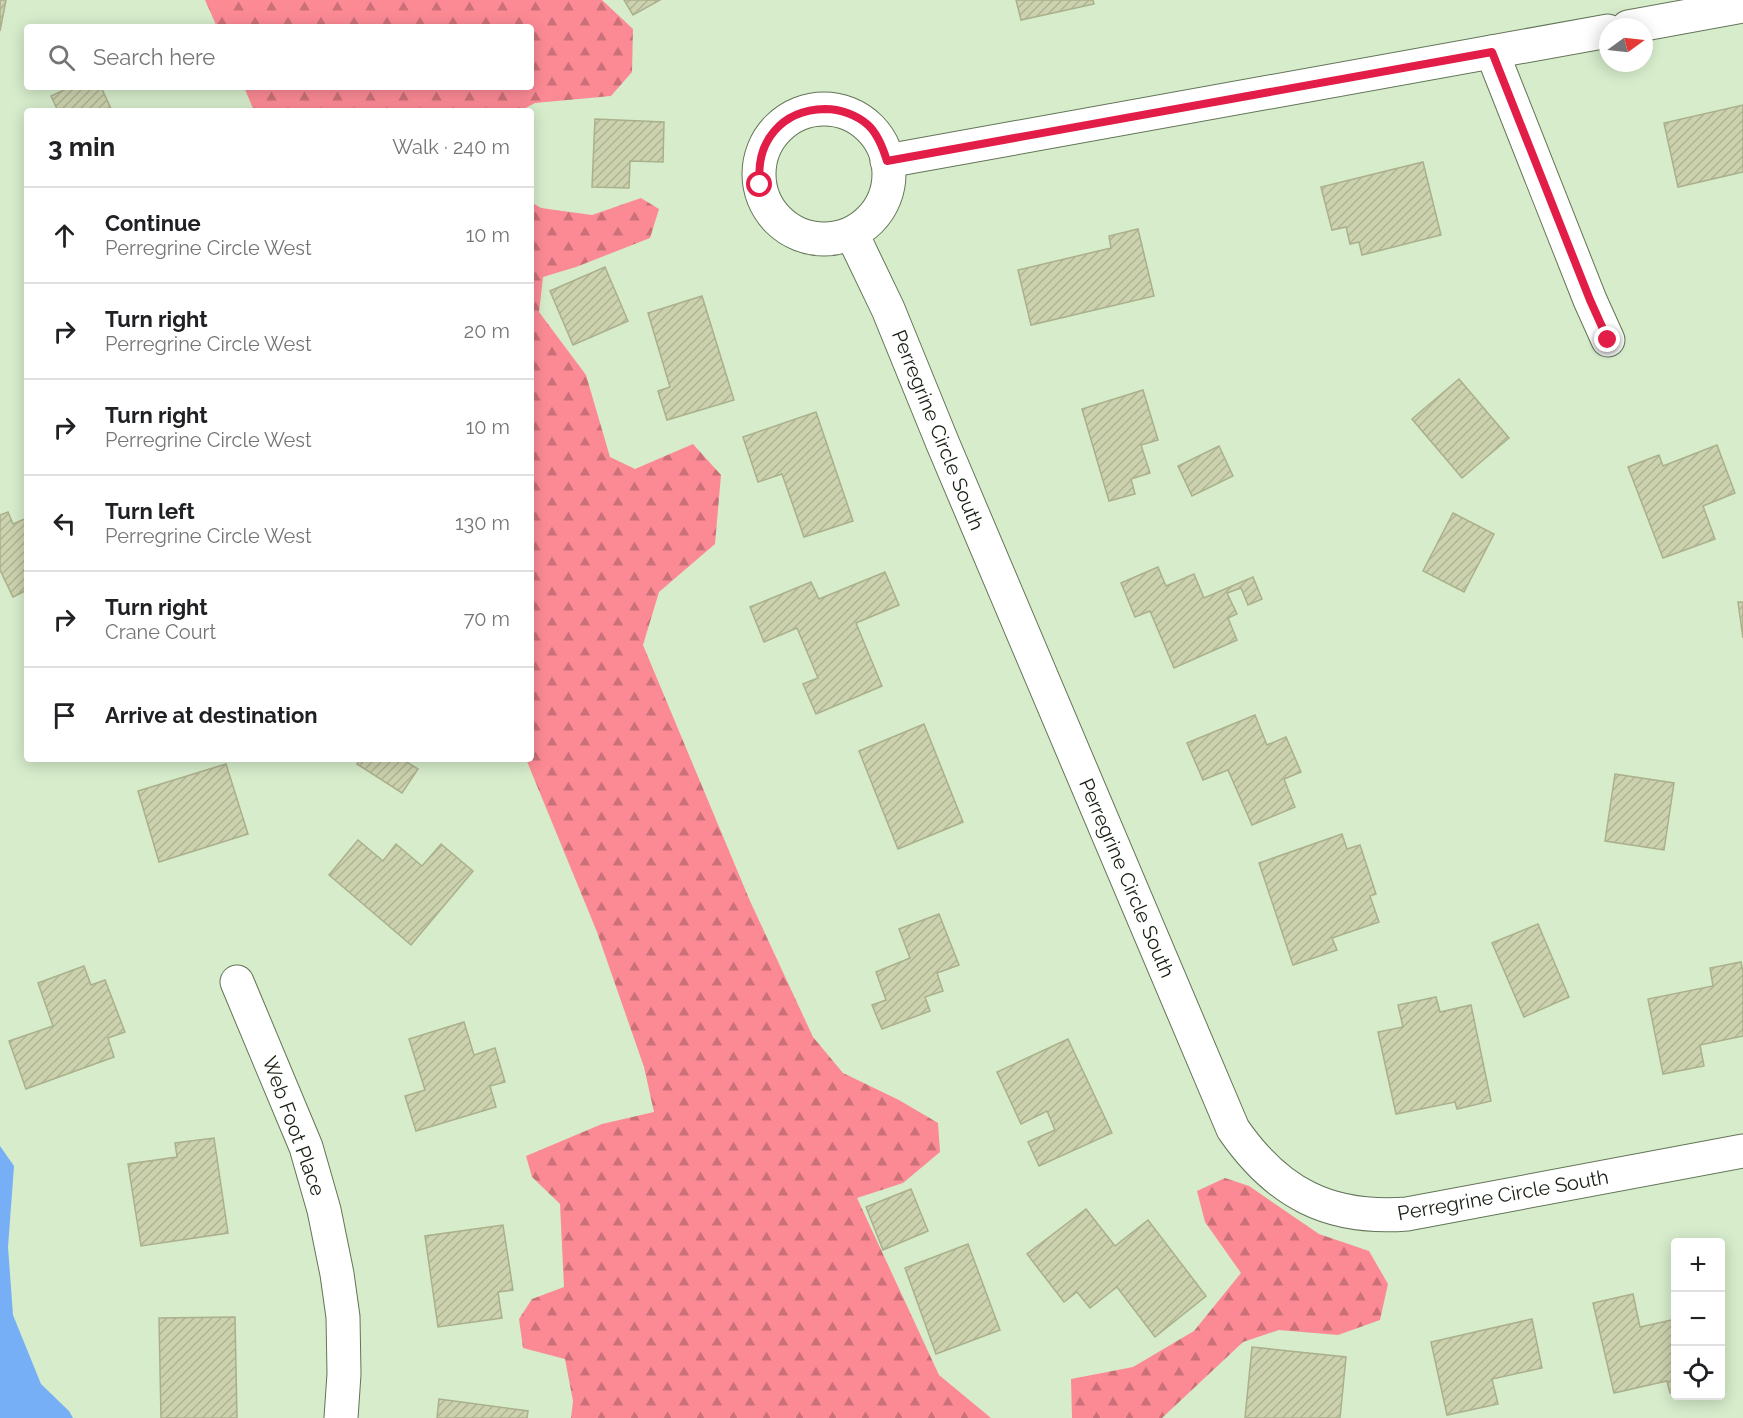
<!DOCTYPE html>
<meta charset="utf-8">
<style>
:root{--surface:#fff;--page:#f6f6f6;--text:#202124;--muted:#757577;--line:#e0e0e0}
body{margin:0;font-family:Raleway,sans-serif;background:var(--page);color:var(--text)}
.controls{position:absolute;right:18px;bottom:18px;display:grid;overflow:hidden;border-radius:6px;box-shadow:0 3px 15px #0003}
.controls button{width:54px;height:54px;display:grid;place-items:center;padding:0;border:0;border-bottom:2px solid var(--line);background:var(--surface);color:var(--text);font:30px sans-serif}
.compass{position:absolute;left:1599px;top:18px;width:54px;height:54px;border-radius:50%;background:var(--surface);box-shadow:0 3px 15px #0003;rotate:75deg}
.stop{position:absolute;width:18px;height:18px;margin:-14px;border:4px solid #e11d48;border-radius:50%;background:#fff}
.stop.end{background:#e11d48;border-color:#fff;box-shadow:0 2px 6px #0008}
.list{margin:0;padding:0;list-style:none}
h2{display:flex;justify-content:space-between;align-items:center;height:78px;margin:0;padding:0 24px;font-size:26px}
h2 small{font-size:20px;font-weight:400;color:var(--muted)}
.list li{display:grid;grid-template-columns:39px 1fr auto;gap:18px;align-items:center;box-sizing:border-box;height:96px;padding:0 24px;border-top:2px solid var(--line)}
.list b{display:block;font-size:22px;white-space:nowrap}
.list p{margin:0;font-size:20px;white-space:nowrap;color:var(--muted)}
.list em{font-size:20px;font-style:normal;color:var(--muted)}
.icon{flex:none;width:33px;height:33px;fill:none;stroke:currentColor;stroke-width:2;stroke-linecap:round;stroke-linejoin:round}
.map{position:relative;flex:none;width:1743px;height:1418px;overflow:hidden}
.search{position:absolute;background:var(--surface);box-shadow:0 3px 15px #0003;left:24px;top:24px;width:510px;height:66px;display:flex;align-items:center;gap:15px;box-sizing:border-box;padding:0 21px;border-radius:6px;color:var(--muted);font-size:22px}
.panel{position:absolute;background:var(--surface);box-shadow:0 3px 15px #0003;left:24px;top:108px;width:510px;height:654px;border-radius:6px}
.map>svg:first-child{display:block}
.forest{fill:url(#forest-firs)}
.water{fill:#77aff6}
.building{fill:url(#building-hatch);stroke:#abb08c;stroke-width:1.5}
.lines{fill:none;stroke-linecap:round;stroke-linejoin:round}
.minor-casing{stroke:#627557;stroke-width:35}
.minor{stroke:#fff;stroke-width:33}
.route{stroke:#e11d48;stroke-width:8}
.labels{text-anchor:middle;stroke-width:6;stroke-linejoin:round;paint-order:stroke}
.street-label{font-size:20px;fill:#182014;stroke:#fff}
</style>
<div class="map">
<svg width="1743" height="1418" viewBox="0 0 1743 1418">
<defs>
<pattern id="forest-firs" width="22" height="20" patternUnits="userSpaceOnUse" patternTransform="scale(1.5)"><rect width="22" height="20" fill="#fc8a95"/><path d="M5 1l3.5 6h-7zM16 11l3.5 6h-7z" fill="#cb7078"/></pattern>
<pattern id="building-hatch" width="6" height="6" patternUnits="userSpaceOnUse" patternTransform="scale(1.5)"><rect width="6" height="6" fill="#ccd2ad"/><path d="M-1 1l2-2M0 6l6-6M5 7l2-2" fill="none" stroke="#aeb494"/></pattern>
</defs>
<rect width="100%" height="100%" fill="#d6eccb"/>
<g class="forest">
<path d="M205,0H602L633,29L632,72L611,96L535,103L520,111H254L244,87H531V27H217Z"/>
<path d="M641,198L659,209L650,238L576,267L543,277L539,312L586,375L610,457L635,469L693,444L721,475L715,544L659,592L643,645L750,901L813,1037L843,1073L899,1100L938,1123L940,1152L903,1183L857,1198L939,1375L991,1418H571L573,1401L565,1359L523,1348L519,1319L532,1299L564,1287L560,1204L532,1177L526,1156L602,1124L654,1112L644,1067L597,932L526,759H531V202L541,208L592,215Z"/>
<path d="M1225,1178L1249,1186L1319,1234L1369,1251L1388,1284L1380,1320L1338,1335L1279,1330L1243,1342L1162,1418H1072L1071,1379L1133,1367L1194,1331L1241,1273L1205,1222L1197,1191Z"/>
</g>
<path class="water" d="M0,1146L14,1166L8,1247L13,1315L41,1384L69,1411L73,1418H0Z"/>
<g class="building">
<path d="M0,0H6L0,31Z"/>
<path d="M624,0H660L633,15Z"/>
<path d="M1016,0H1093L1094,4L1021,20Z"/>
<path d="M70,87H101L112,111H58L51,96Z"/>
<path d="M1743,105V172L1678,187L1664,123Z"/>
<path d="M595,119L664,122L663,162L630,161L629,188L592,187Z"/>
<path d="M1423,162L1441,235L1362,255L1359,242L1350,244L1346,227L1332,230L1321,187Z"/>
<path d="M1138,229L1154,296L1031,325L1018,270L1111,248L1109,236Z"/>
<path d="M605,267L628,321L573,345L550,291Z"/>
<path d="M702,296L734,400L667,420L658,391L670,387L648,313Z"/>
<path d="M1459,379L1509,438L1462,478L1412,419Z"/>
<path d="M1143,390L1158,440L1141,445L1150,473L1131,479L1135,494L1109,501L1082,409Z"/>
<path d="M816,412L853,521L804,537L782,474L758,482L743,437Z"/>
<path d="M1717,445L1735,493L1703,506L1715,539L1663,558L1628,467L1659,455L1663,466Z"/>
<path d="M1219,446L1233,476L1192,496L1178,466Z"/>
<path d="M8,512L13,524L27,518V590L13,597L0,570V515Z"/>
<path d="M1453,513L1494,534L1464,592L1423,571Z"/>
<path d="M1158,567L1166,586L1194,574L1204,598L1253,577L1262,599L1248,605L1241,588L1227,593L1237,614L1228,618L1237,640L1174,668L1150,611L1135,617L1121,583Z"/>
<path d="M885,572L899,605L856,623L882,686L816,714L803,684L818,678L797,628L764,642L750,607L811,582L819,599Z"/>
<path d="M1738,602H1743V638Z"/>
<path d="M1255,715L1267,745L1286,737L1301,772L1284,779L1295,807L1252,825L1228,770L1203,780L1187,743Z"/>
<path d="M924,724L963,822L898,849L859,751Z"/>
<path d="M360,759H402L418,769L402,793L357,764Z"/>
<path d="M226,764L248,834L159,862L138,791Z"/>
<path d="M1615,774L1674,783L1664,850L1605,841Z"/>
<path d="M1342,834L1347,849L1360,845L1376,894L1370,896L1379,922L1332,938L1337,950L1293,965L1259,863Z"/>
<path d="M358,840L383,861L396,844L422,866L441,844L473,871L411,945L329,875Z"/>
<path d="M939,914L959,965L937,973L943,991L925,997L930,1011L882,1029L872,1005L886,1000L876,972L910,958L899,929Z"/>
<path d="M1538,924L1569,997L1524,1017L1492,943Z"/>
<path d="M1741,962L1743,972V1036L1700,1045L1704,1066L1663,1074L1648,999L1713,986L1710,968Z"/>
<path d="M84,966L91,985L105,980L125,1032L108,1038L114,1057L26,1089L9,1041L53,1026L38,983Z"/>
<path d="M1436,997L1440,1012L1471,1005L1491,1101L1457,1109L1455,1102L1396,1114L1378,1032L1403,1027L1398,1005Z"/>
<path d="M464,1022L474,1055L495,1048L505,1082L490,1086L496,1107L416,1131L405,1096L425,1090L409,1039Z"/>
<path d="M1068,1039L1112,1133L1039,1166L1028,1142L1055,1130L1047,1111L1021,1124L997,1072Z"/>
<path d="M214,1138L228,1233L141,1246L128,1164L177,1157L175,1143Z"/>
<path d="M911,1189L928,1231L883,1250L866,1207Z"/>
<path d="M1086,1209L1115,1246L1148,1220L1206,1296L1155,1337L1117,1287L1090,1308L1077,1292L1064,1302L1027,1254Z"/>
<path d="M503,1225L513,1290L498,1292L502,1318L438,1327L425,1236Z"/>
<path d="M968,1244L1000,1330L936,1354L905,1268Z"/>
<path d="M1633,1294L1640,1327L1676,1319V1392L1670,1393L1667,1381L1614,1393L1593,1303Z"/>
<path d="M235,1317L237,1418H161L159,1318Z"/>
<path d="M1532,1319L1542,1368L1492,1379L1498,1404L1447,1415L1431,1342Z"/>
<path d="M1252,1347L1346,1357L1340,1418H1245Z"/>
<path d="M439,1399L528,1411L527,1418H437Z"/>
</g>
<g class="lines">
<g class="minor-casing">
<g id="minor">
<path d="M1628,27L1743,6"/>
<path d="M1492,52L1590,300L1608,340"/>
<circle cx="824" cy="174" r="65"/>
<path d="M887,161L1608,31"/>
<path d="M852,234L888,309L943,444L1233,1129C1277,1193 1329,1220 1407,1214L1743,1151"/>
<path d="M237,982L306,1147L324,1210L337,1274L343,1317L344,1374L341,1418"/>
</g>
</g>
<use href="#minor" class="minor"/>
</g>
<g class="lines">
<path class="route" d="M760,185C755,142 781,110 825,109C840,109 857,115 868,125C878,134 883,148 887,161L1492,52L1590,300L1608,340"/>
</g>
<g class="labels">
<g class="street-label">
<text transform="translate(938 430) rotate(68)" y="7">Perregrine Circle South</text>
<text transform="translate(1127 878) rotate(67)" y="7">Perregrine Circle South</text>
<text transform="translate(294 1126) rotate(70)" y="7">Web Foot Place</text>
<text transform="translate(1503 1195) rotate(-10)" y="7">Perregrine Circle South</text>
</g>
</g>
</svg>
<div class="controls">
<button>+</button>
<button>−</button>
<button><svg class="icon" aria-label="locate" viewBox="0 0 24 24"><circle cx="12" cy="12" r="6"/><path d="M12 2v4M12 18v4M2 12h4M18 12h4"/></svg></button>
</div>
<svg class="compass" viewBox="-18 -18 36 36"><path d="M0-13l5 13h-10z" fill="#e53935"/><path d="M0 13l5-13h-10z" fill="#757577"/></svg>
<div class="stop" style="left:760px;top:185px"></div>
<div class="stop end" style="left:1608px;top:340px"></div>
<div class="search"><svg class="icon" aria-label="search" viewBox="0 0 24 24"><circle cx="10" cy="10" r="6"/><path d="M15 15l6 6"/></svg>Search here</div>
<section class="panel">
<h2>3 min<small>Walk · 240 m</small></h2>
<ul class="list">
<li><svg class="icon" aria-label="ahead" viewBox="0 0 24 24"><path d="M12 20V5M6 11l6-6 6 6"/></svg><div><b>Continue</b><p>Perregrine Circle West</p></div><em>10 m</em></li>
<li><svg class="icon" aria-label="right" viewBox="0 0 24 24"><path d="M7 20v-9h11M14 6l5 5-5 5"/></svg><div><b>Turn right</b><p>Perregrine Circle West</p></div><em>20 m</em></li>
<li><svg class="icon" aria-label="right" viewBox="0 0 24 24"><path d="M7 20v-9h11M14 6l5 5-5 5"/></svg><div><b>Turn right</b><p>Perregrine Circle West</p></div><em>10 m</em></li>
<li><svg class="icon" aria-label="left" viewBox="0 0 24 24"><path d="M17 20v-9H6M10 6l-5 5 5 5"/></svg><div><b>Turn left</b><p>Perregrine Circle West</p></div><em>130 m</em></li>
<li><svg class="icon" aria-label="right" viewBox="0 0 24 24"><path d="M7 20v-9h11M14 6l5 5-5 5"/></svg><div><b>Turn right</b><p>Crane Court</p></div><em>70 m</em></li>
<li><svg class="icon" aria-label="arrive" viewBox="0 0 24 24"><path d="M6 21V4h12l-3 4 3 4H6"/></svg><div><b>Arrive at destination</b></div></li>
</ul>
</section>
</div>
